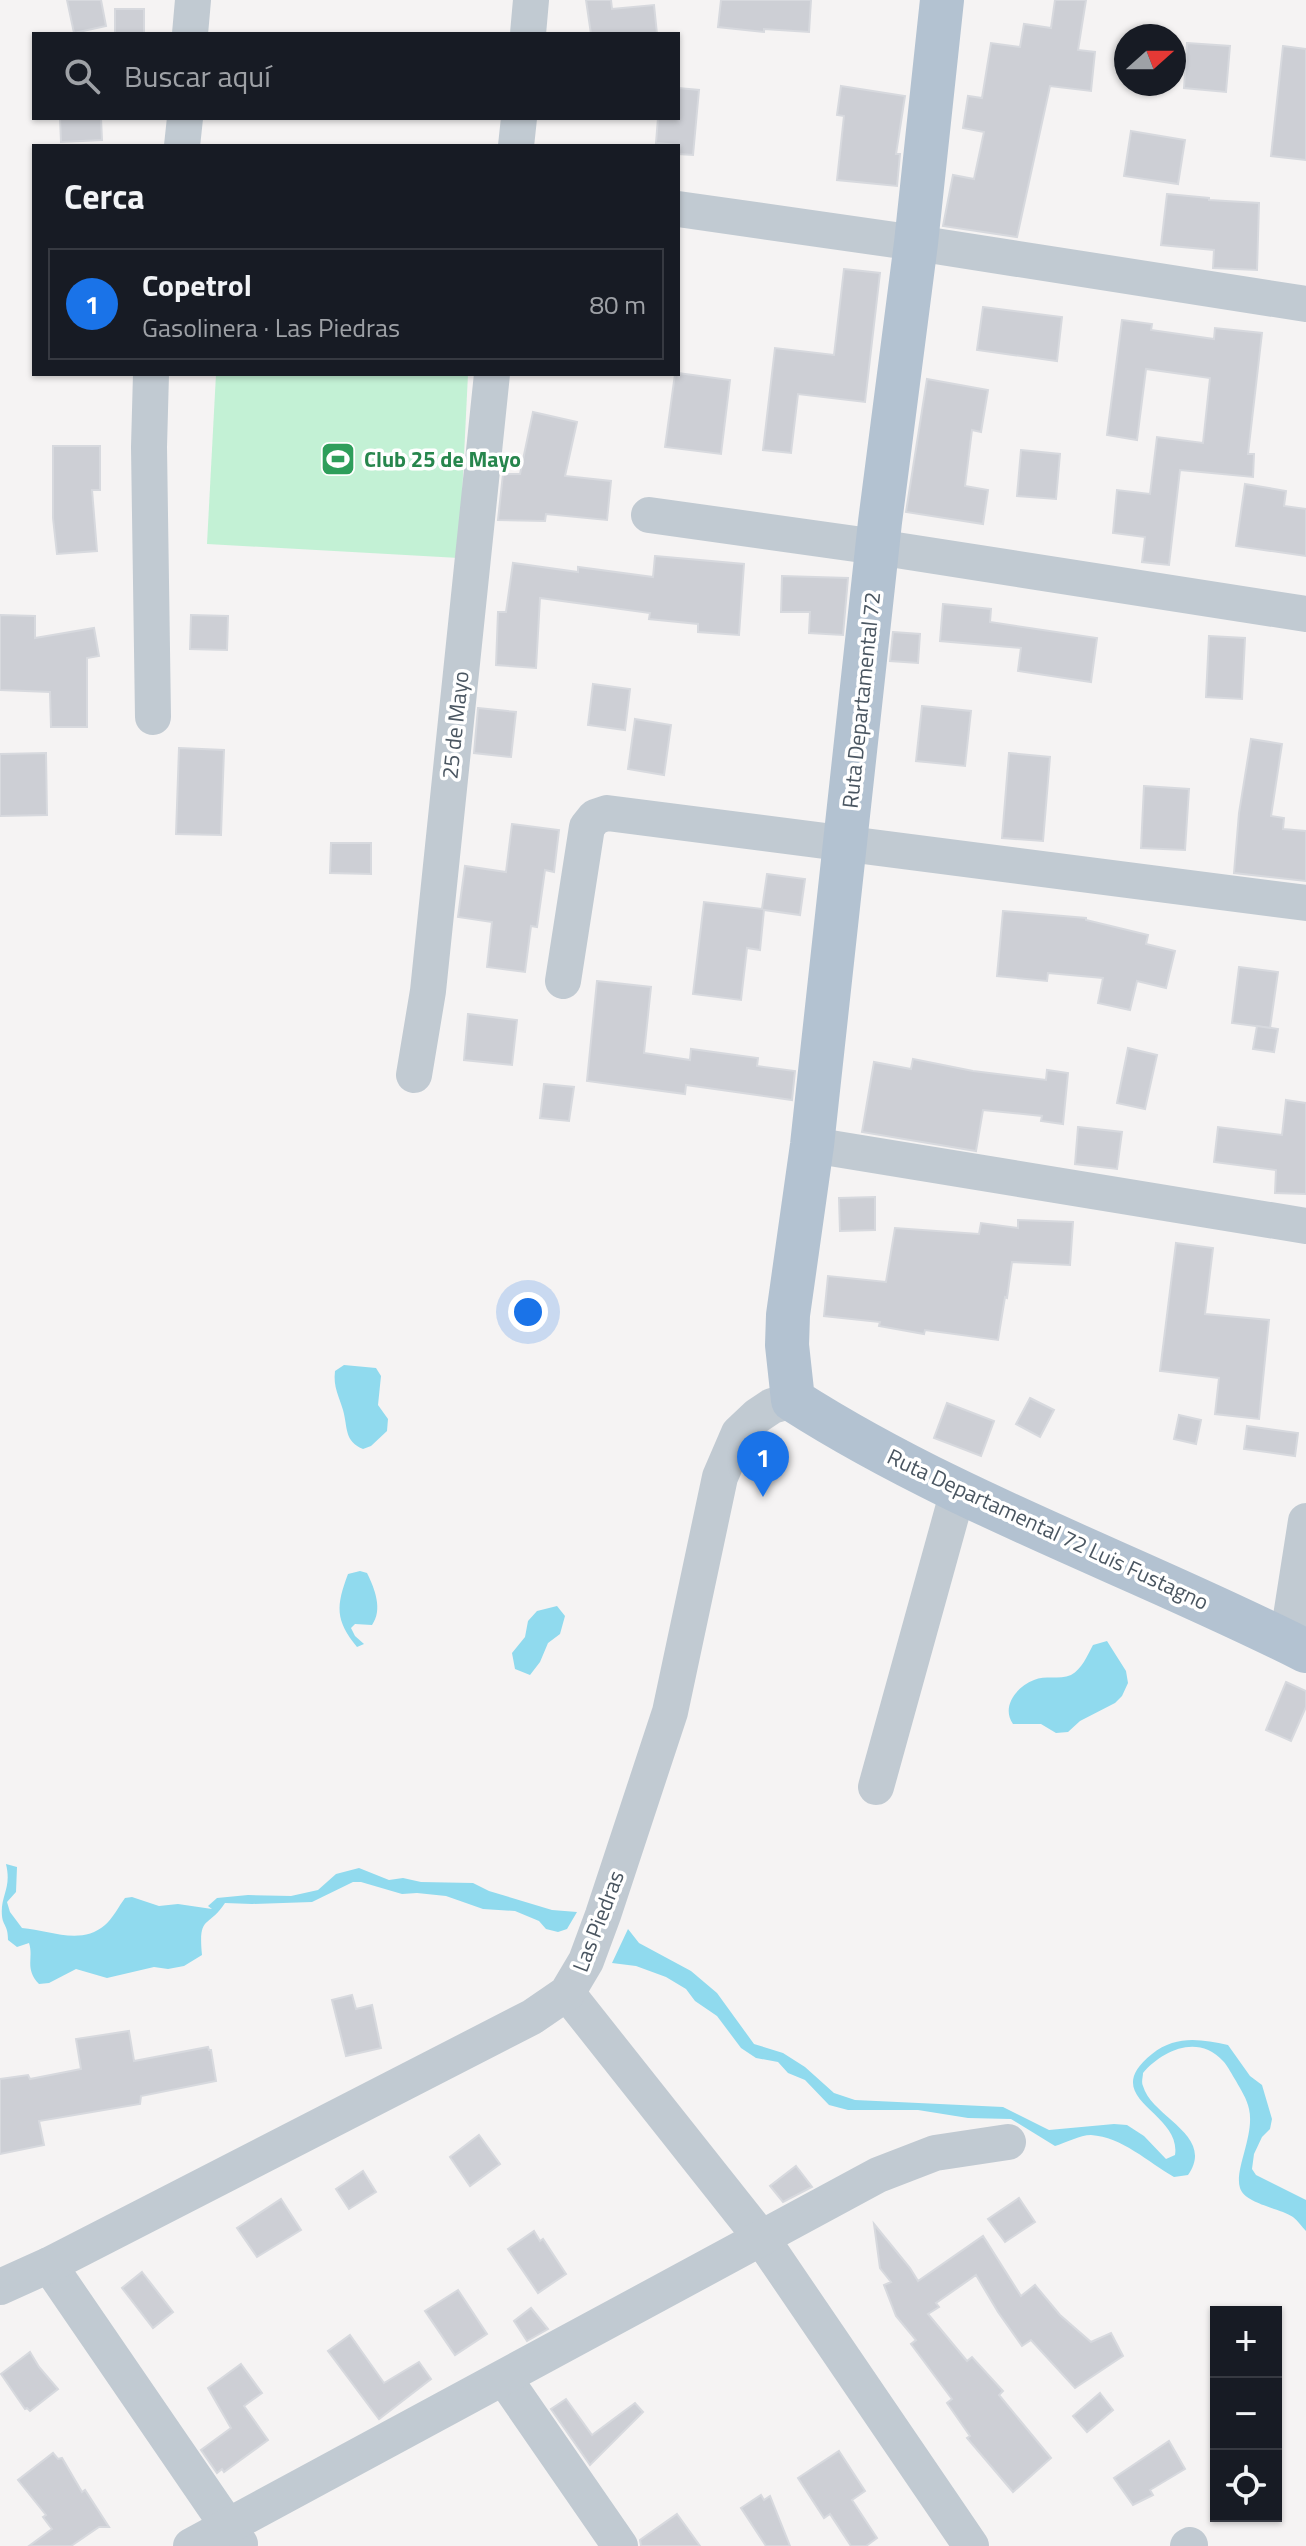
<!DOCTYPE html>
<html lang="es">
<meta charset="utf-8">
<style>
:root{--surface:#171b24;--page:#20242c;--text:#f1f3f6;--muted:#9ea1a6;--line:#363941;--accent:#1a73e8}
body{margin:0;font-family:"Titillium Web",sans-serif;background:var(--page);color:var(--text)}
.controls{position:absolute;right:24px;bottom:24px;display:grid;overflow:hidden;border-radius:0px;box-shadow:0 2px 6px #0004}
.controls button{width:72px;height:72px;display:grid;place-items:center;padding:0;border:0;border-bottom:2px solid var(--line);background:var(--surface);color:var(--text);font:40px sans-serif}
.compass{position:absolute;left:1114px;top:24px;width:72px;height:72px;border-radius:50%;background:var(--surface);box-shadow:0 2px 6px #0004;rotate:69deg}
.you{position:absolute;left:528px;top:1312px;width:28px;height:28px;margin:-20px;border:6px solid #fff;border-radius:50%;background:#1a73e8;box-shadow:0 0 0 12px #1a73e833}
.badge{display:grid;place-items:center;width:52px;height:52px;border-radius:50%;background:var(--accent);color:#fff;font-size:26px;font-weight:700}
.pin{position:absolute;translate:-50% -66px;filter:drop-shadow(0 2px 4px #0008)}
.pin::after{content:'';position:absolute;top:42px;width:28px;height:24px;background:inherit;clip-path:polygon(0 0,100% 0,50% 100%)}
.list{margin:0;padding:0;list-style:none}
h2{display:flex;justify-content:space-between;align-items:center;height:104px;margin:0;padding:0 32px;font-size:34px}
h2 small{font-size:26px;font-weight:400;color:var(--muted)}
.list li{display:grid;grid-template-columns:52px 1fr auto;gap:24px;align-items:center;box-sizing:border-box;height:112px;margin:0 16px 16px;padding:0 16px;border:2px solid var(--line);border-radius:0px}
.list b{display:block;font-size:30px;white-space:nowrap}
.list p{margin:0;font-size:26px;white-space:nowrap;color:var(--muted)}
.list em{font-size:26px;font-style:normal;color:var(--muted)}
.icon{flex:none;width:44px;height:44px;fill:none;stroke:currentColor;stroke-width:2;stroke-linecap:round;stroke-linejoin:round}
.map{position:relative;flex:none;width:1306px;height:2546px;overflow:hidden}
.search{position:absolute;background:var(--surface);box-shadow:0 2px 6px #0004;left:32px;top:32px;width:648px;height:88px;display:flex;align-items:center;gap:20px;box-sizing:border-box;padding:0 28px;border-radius:0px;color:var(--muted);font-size:30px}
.panel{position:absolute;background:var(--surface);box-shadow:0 2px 6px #0004;left:32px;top:144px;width:648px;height:232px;border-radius:0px}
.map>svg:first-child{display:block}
.green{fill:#c3f1d5}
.water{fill:#90daee}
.building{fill:#cdcfd5;stroke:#d7d9de;stroke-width:2}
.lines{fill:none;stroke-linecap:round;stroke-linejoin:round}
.minor{stroke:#c1cad2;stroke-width:36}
.major{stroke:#b3c2d1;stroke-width:44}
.labels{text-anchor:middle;stroke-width:7;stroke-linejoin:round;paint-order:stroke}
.leisure-label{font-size:22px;font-weight:bold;fill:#27864d;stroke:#fff;text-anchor:start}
.street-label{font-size:22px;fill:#4a5661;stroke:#fff}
</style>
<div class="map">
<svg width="1306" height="2546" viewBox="0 0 1306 2546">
<rect width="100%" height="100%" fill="#f5f3f3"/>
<path class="green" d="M216,374H468L459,558L207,544Z"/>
<g class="water">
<path d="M344,1365L376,1368L381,1376L378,1405L388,1419L387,1431L371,1446L363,1449C344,1441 348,1428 343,1410C339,1396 333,1387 335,1371Z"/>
<path d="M360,1571L367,1573C375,1589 383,1610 372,1625L355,1624L351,1628L355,1636L364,1644L357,1647C335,1620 336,1606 348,1574Z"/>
<path d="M557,1606L565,1616L560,1634L548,1643L540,1662L530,1675L515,1669L512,1653L525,1637L528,1621L537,1611Z"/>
<path d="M1107,1641L1126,1671L1128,1683L1122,1696L1115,1703L1080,1721L1068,1732L1056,1733L1041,1724H1013C1001,1707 1016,1687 1034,1680C1045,1675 1059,1680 1071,1675C1082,1669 1087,1656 1093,1645Z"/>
<path d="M6,1864L17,1867L16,1892L7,1902L10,1912L22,1928C49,1930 81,1946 105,1925C113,1918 119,1906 125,1898L132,1897L159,1906L178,1904L212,1909L208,1906L217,1898L248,1895L291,1896L318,1890L336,1874L359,1868L389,1880L403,1878L421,1882L473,1883L489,1891L552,1910L577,1912L567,1929L558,1932L546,1929L539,1921L515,1911L483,1909L446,1896L417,1893L402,1894L361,1882H353L312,1902L252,1904L225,1903C208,1929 198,1914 202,1955L184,1966L168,1969L154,1967L107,1978L76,1969L49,1983L39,1984C24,1968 34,1958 29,1943L17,1947L8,1940C8,1925 3,1926 2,1916C0,1895 12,1889 6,1864Z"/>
<path d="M628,1929L639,1943L691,1971L717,1993L754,2044L783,2053L805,2067L834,2093L855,2100L1003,2107L1049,2130L1114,2124L1127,2125L1144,2136L1166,2159L1175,2155C1182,2111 1096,2099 1152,2054C1176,2035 1200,2039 1228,2045L1250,2076L1262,2085L1272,2119L1270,2129L1262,2137L1254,2154L1252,2169L1256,2175L1306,2200V2231C1302,2227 1298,2221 1293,2217C1280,2208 1245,2204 1240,2188C1234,2170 1255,2135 1249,2109C1247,2099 1241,2090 1236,2081C1232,2075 1228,2066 1223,2061C1198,2034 1163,2050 1143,2073C1143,2077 1141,2082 1143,2086C1152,2118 1216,2135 1188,2175L1174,2177C1148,2162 1122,2137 1091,2135C1080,2135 1065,2143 1055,2146L1011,2119L968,2118L918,2110H848L829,2105L805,2080L788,2073L778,2062L756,2058L741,2048L717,2016L695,2001L686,1989L666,1977L636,1966L612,1963Z"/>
</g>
<g class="building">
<path d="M67,0H101L106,26L74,33Z"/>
<path d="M586,0H611L612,9L654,5L657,34H591Z"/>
<path d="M721,0H811L809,32L764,29V32L718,27Z"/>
<path d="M1055,0H1086L1078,50L1095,52L1091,91L1050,86L1017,237L943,226L953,175L974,179L984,132L963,128L968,96L982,98L991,43L1020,47L1024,24L1051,28Z"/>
<rect x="115" y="9" width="29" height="25"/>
<path d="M1187,43L1230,46L1226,92L1184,88Z"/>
<path d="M1283,46L1306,49V160L1271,156Z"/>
<path d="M841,86L905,96L896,154H900L897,186L837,180L844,116L837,115Z"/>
<path d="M678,88L699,90L693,155L678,154V145L656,143L658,118H678Z"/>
<path d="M60,118H101L102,140L61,142Z"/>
<path d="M1131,131L1185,140L1178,184L1124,176Z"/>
<path d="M1167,194L1209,198V200L1259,203L1257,270L1213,268L1214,250L1161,245Z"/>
<path d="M844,269L880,273L865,402L798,394L791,453L763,450L775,348L834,355Z"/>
<path d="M983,307L1062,317L1057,361L977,350Z"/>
<path d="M1122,320L1152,324L1151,330L1214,339L1215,328L1262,333L1248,454H1254L1253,477L1180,470L1169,565L1142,562L1145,537L1113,533L1117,490L1150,494L1157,437L1203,443L1210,378L1146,369L1137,440L1107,435Z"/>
<path d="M678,373L730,380L721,454L665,447L675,374Z"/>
<path d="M927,379L988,390L981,432L972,430L965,486L988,490L983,524L906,512Z"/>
<path d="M533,412L577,422L565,476L611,481L607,520L546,514L545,521L498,520L503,474H520Z"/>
<path d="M53,446H100V490H92L97,551L57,554L53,518Z"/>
<path d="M1021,450L1060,454L1056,499L1017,496Z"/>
<path d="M1245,484L1286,491L1284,506L1306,509V556L1236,546Z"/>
<path d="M655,556L744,564L739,635L698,632V624L649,619L650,613L540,598L536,668L496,665L498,612H506L513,563L578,572V567L653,577Z"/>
<path d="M782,576L848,578L843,635L809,633L810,612H781Z"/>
<path d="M943,604L991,609L990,622L1097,638L1091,682L1018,671L1021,648L940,641Z"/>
<path d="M0,615L35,616V638L94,628L99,656L87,658V727H51L50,692L0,690Z"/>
<path d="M191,615L228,616L227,650L190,649Z"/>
<path d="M893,632L920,634L918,663L890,661Z"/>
<path d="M1209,636L1245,638L1242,699L1206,697Z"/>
<path d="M593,684L630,689L625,730L588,725Z"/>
<path d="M922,706L971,711L965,766L916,761Z"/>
<path d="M478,708L516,712L511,757L474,753Z"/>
<path d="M635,719L671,725L664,775L628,769Z"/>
<path d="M1251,739L1282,744L1271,816L1284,818L1283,829L1306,831V881L1234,873L1239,813Z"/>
<path d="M179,748L224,750L221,835L176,834Z"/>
<path d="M46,753L47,815L0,816V754Z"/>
<path d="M1009,753L1050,757L1043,841L1002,838Z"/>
<path d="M1144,786L1189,789L1185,850L1141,848Z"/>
<path d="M512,824L559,830L554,872L545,870L537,927L531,926L525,972L487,967L492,922L458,917L465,866L506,872Z"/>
<path d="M331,843H371V874L330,873Z"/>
<path d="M767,874L805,879L800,915L764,910L760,950L747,948L741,1000L693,994L704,902L762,909Z"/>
<path d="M1003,911L1086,918V920L1148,935L1146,944L1175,951L1166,988L1137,981L1130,1010L1098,1003L1103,978L1048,973L1047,981L997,976Z"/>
<path d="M1239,967L1278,972L1270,1028L1232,1023Z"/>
<path d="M597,981L651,987L644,1053L690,1060L691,1049L758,1058L757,1066L795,1071L792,1100L686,1085L685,1094L587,1081Z"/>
<path d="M468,1014L517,1020L512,1065L464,1060Z"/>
<path d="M1257,1026L1278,1029L1274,1052L1253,1049Z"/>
<path d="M1128,1048L1157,1055L1145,1109L1117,1103Z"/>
<path d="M913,1059L973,1071L1046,1080L1047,1070L1068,1073L1063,1124L1041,1121L1042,1116L983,1110L976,1151L862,1132L874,1062L911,1069Z"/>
<path d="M544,1084L574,1087L569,1121L540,1118Z"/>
<path d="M1286,1100L1306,1103V1194L1275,1193L1276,1170L1214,1162L1218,1127L1282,1135Z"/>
<path d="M1078,1127L1122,1132L1117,1169L1075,1164Z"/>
<path d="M875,1197V1230L840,1231L839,1198Z"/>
<path d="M1018,1220L1073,1222L1070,1265L1012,1262L1007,1298L1005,1297L998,1340L925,1330L924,1334L879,1326L880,1322L824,1316L828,1276L886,1282L895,1228L979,1234L981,1223L1018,1228Z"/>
<path d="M1176,1243L1213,1248L1205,1314L1269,1320L1259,1419L1215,1414L1219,1378L1160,1371Z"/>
<path d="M1030,1398L1054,1410L1040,1437L1016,1424Z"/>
<path d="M947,1403L994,1421L981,1456L934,1438Z"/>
<path d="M1179,1415L1201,1420L1196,1444L1174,1439Z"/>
<path d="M1247,1426L1298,1433L1295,1456L1244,1449Z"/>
<path d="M1286,1682L1306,1691V1707L1291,1741L1266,1730Z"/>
<path d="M352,1995L356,2009L372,2005L381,2048L346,2056L332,2000Z"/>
<path d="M129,2031L134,2061L208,2047L209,2050H211L216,2081L141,2096L140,2104L39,2121L44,2145L0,2154V2079L28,2075L30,2079L81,2069L76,2039Z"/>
<path d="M479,2135L500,2164L470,2186L450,2157Z"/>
<path d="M796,2166L812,2187L783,2202L770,2186Z"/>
<path d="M363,2171L376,2192L349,2209L336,2189Z"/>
<path d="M1019,2198L1035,2222L1005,2242L988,2219Z"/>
<path d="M281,2199L301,2230L257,2257L237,2228Z"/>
<path d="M874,2224L910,2268L918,2281L983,2236L1021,2296L1035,2285L1060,2315L1091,2342L1111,2333L1123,2356L1075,2388L1031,2340L1022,2346L998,2312L976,2275L936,2303L939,2307L928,2314L967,2361L972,2357L1003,2391L999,2395L1051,2458L1013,2492L967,2438L970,2436L947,2403L952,2399L911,2344L916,2340L896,2316L884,2285L891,2282L880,2268Z"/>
<path d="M534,2231L540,2241L543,2239L566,2274L538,2293L508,2249Z"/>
<path d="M142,2272L173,2312L153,2328L122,2288Z"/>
<path d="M458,2290L487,2334L455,2355L425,2311Z"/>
<path d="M531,2308L548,2329L527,2341L514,2321Z"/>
<path d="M350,2335L384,2383L419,2362L431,2379L379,2419L328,2351Z"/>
<path d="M30,2352L39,2367L58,2389L30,2411L27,2408L25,2409L1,2374Z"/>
<path d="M241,2364L262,2393L244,2406L268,2440L224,2472L222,2469L217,2473L201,2450L231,2428L208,2388Z"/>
<path d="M1100,2393L1113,2410L1087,2432L1073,2416Z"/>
<path d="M566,2399L592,2435L635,2403L643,2412L590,2465L551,2409Z"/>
<path d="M1169,2441L1185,2469L1150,2490L1153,2495L1133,2505L1114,2478Z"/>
<path d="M839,2451L865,2491L852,2500L877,2538L866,2546H851L830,2514L824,2518L798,2478Z"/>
<path d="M53,2453L58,2459L62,2458L82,2492L85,2490L109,2527H99L71,2546H29L52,2529L43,2517L46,2515L18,2480Z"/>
<path d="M761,2495L764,2500L770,2496L790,2546H766L741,2508Z"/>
<path d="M677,2514L700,2546H641L640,2540Z"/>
</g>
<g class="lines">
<g class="minor">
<path d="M190,34L193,0"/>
<path d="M528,34L531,0"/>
<path d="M182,146L185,118"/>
<path d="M516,146L519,118"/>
<path d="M678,209L916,243L1306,304"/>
<path d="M151,374L149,447L153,717"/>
<path d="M649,515L877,547L1306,614"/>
<path d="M563,981L587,827L595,817L607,813L1306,903"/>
<path d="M414,1075L428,991L492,374"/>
<path d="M812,1145L1306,1226"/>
<path d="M1287,1642L1306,1521"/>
<path d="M876,1787L958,1491"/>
<path d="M567,1993L762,2239L971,2546"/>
<path d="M49,2265L240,2544"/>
<path d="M0,2287L49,2265L532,2017L567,1993L586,1961L603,1915L670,1712L720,1477L739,1433L757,1416L772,1406L793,1400"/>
<path d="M504,2378L620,2546"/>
<path d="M191,2546L878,2175L935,2153L1008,2142"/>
<path d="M1188,2546L1190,2545"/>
</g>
<path class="major" d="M942,0L916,243L880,522L812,1145L788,1315L787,1345L793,1400C954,1503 1136,1565 1306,1651"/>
</g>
<defs>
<g id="stadium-square" transform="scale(1.8)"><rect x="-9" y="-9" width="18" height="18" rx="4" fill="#2e9e5b" stroke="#fff"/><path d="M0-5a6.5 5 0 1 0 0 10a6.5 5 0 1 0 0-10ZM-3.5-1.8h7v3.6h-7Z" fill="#fff"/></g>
</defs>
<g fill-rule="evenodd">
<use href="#stadium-square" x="338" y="459"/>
</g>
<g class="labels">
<g class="leisure-label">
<text x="364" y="467">Club 25 de Mayo</text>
</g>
<g class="street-label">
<text transform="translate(861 700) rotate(-84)" y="8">Ruta Departamental 72</text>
<text transform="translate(455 725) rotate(-84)" y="8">25 de Mayo</text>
<text transform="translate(1048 1529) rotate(25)" y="8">Ruta Departamental 72 Luis Fustagno</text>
<text transform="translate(598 1921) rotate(-69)" y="8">Las Piedras</text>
</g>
</g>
</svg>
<div class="controls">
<button>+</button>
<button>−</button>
<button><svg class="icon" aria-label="locate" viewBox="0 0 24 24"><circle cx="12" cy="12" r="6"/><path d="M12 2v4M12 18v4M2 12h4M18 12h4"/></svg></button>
</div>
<svg class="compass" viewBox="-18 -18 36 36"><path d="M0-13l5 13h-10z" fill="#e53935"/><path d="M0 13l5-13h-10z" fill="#9ea1a6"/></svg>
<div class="you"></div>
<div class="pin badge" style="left:763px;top:1497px">1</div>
<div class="search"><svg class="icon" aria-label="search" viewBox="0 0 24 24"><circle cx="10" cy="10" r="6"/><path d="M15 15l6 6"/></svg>Buscar aquí</div>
<section class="panel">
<h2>Cerca<small></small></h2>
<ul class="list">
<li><span class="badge">1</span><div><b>Copetrol</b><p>Gasolinera · Las Piedras</p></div><em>80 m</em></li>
</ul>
</section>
</div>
